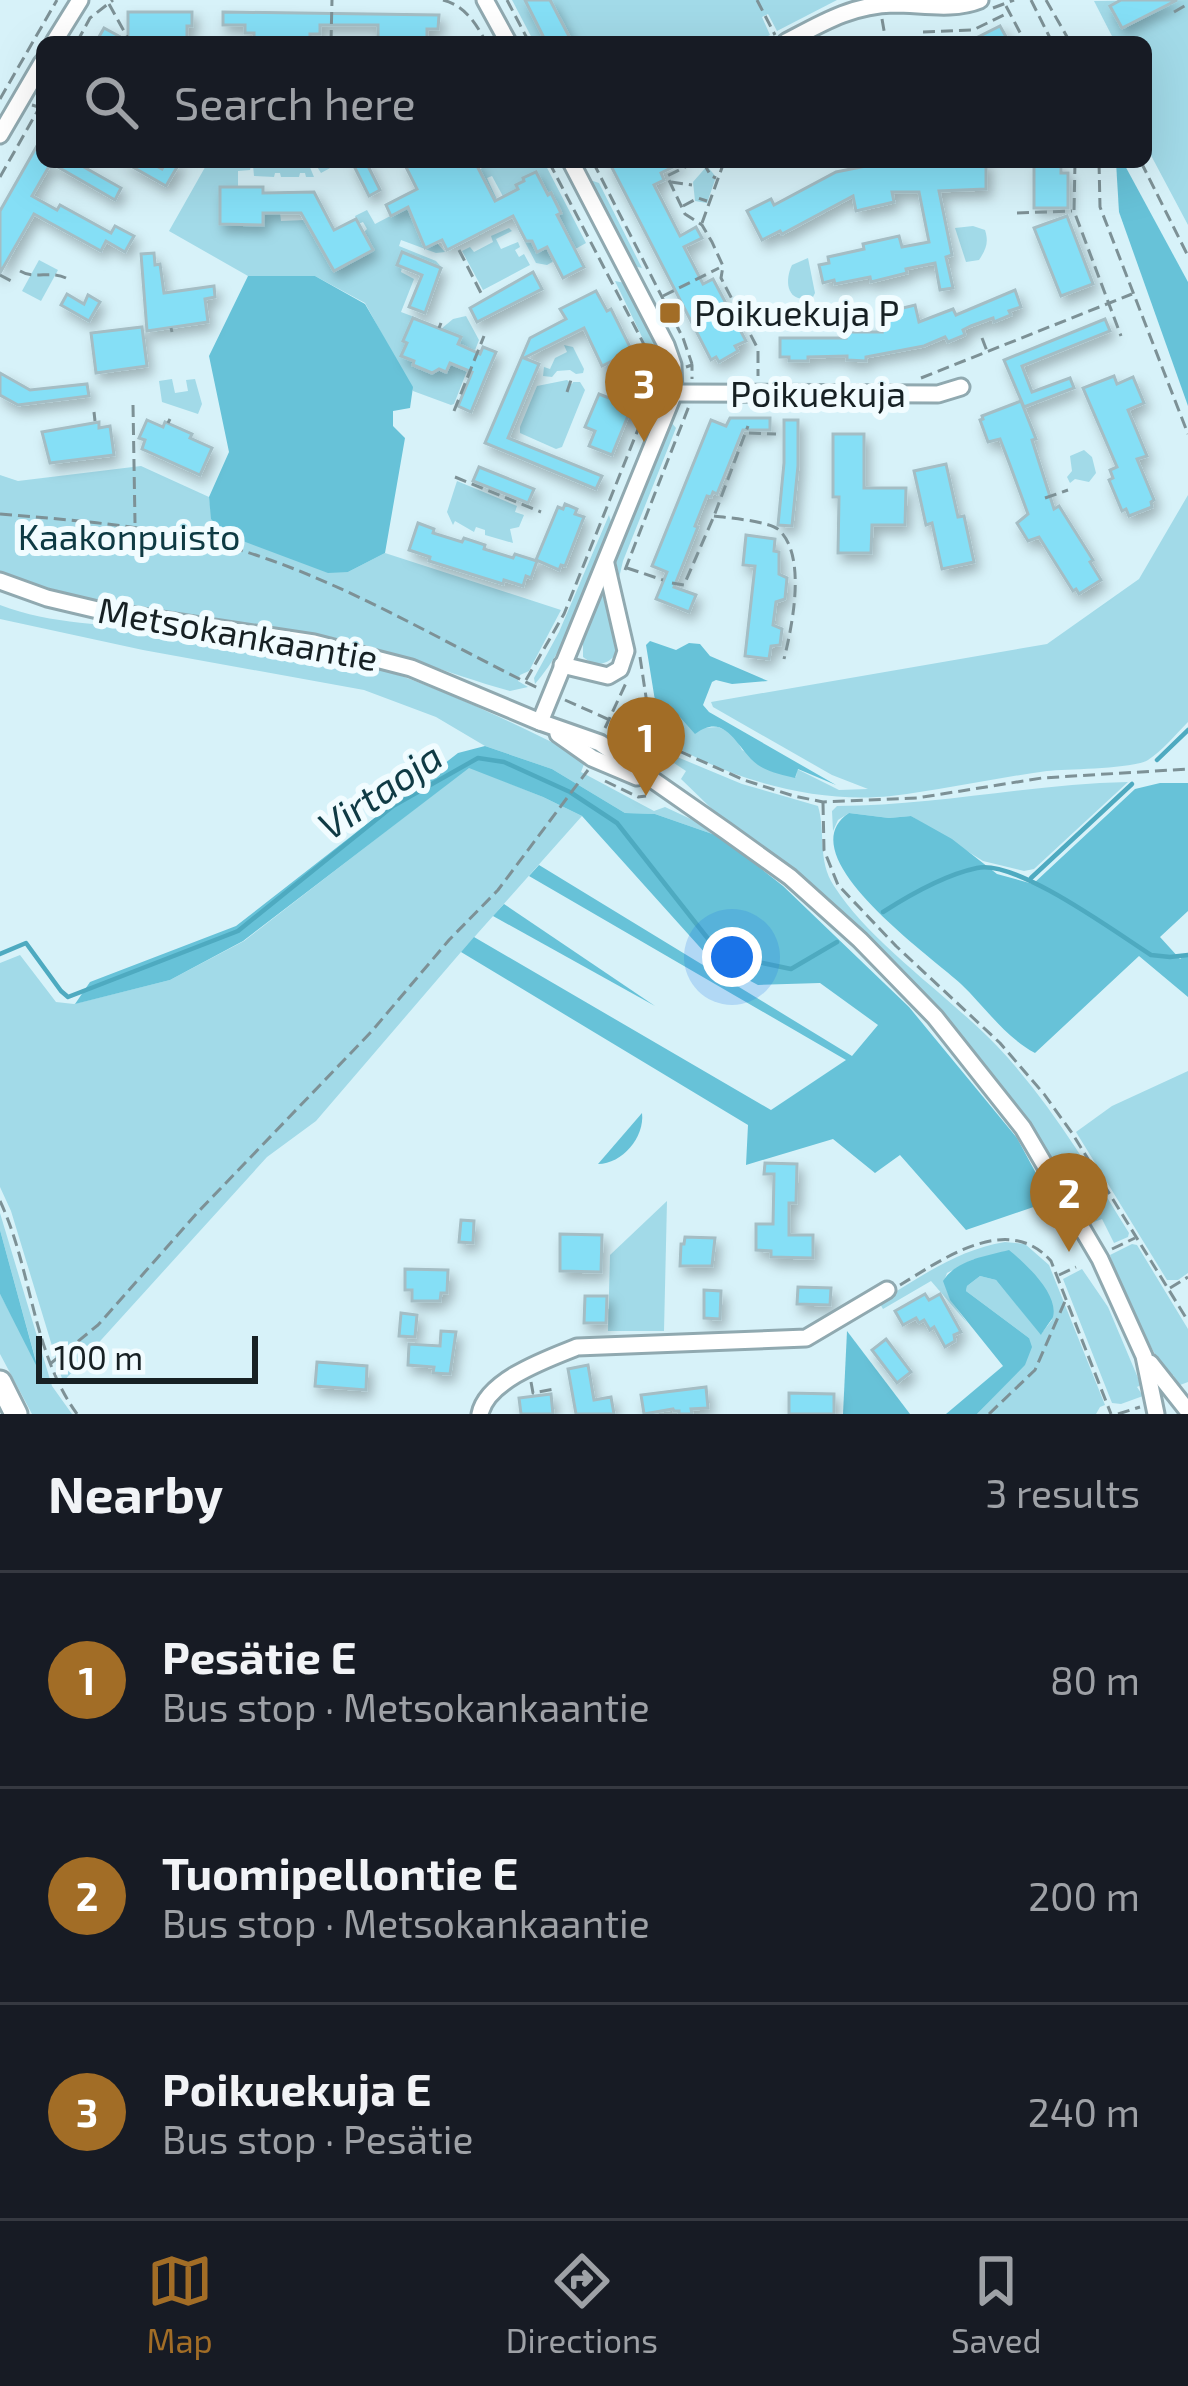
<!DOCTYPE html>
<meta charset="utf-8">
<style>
:root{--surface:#171b24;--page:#242831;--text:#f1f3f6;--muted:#9ea1a6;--line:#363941;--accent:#a26d26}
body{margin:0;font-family:"Exo 2",sans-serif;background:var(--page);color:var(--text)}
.scale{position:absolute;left:36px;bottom:30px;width:222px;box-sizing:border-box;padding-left:12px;border:6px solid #172124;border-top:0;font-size:33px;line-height:42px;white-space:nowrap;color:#172124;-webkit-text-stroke:9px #f1fcff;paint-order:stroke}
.you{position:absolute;left:732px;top:957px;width:42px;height:42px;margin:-30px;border:9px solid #fff;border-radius:50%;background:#1a73e8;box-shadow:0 0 0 18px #1a73e833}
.badge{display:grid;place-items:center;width:78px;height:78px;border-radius:50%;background:var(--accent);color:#fff;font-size:39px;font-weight:700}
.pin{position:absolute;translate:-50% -99px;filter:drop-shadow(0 3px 6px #0008)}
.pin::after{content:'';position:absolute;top:63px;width:42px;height:36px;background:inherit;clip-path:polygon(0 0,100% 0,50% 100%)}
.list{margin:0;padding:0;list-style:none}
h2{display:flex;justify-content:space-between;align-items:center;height:156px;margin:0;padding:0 48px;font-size:51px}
h2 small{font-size:39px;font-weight:400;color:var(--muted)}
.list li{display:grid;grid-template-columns:78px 1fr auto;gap:36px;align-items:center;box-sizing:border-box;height:216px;padding:0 48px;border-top:3px solid var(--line)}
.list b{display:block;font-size:45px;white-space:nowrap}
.list p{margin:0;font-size:39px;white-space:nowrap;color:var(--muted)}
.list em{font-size:39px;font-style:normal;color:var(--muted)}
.icon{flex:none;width:66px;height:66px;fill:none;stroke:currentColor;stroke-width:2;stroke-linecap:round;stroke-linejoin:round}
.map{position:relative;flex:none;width:1188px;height:1414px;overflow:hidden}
.search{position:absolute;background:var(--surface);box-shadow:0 12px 48px #0002;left:36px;right:36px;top:36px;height:132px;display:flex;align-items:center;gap:30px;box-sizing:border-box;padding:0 42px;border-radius:18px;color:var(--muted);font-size:45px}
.sheet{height:804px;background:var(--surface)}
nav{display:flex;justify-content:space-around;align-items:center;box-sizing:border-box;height:168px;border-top:3px solid var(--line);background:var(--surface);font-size:33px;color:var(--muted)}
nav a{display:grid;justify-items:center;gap:6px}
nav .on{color:var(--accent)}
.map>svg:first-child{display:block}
.green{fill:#a2dae8}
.forest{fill:#67c2d8}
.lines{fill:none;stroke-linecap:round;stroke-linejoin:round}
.stream{stroke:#4eaac0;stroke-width:4.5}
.building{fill:#85dff6;stroke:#a4bdc4;stroke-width:3;filter:url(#shadow)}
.minor-casing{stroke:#90a9b0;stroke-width:21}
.highway-casing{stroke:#90a9b0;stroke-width:27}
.path{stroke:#7d9196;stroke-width:3;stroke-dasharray:12 6;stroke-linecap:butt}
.minor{stroke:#fff;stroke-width:15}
.highway{stroke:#fff;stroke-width:21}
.poi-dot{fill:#a26d26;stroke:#f1fcff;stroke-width:4.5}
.labels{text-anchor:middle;stroke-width:12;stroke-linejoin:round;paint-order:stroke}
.poi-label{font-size:36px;fill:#172124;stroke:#f1fcff;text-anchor:start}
.street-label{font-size:36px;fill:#172124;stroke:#f1fcff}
.park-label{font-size:36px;fill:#0e3a43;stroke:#f1fcff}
.water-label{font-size:39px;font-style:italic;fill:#0f3a44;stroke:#f1fcff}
</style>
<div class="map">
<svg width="1188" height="1414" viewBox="0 0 1188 1414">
<defs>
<filter id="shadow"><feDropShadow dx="4.5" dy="7" stdDeviation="6" flood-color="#0004"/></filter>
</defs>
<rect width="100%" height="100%" fill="#d7f2f9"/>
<g class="green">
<path d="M512,0H837L777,31L768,14L762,17L770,35L756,42H534Z"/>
<path d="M1188,0V225L1146,146V42H1115L1094,1Z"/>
<path d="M208,162H341L321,173L316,165H309L314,177H306L305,173H300L299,177H281L280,173H275L274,177L254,176L253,165H251L250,170L238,171V187H220V224L262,225L263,213H280L281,221L305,220L311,233H363L367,229L363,222L358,224L355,216L367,210L375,224L494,162H544L586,243L547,265L536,263L517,227L521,225L537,251L571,242L557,215L561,212L535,172L524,178V181L506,202L492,176L487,178L504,215L499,224L493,214L418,234L422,243H437L445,252L436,253L401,240L399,246L436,261L443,269L403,253L397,265L402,267L401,272L414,279L401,312L417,318L404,341L407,343L402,356L414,361L413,365L431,373L439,369L446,371L450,363L453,364L461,346L441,329L453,319L466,316L479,340L454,404L451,405L413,391L365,303L315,276H248L169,231Z"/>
<path d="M707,166L716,177L707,203L695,201L693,182Z"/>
<path d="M593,181L599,183L642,268L633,266L590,182Z"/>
<path d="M973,226L985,230C989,243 986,249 979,260L966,262L955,228Z"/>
<path d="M509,228L512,231L496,239L501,249L518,242L520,247L515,250L519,257L524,254L530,265L483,290L462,251L470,247L474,252L493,242L491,236Z"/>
<path d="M808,258L815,293L813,297C789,305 783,284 792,265Z"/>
<path d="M39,260L58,270L41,301L22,291Z"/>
<path d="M615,281L625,283L659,349L664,366H656Z"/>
<path d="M564,345L573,347L584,369L583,373L576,374L570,370L557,371L552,377L543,376L544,367L550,369L555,358L567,352Z"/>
<path d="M172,379L175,393L188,391L186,380L195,379L202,404L198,414L162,402L159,381Z"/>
<path d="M567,380L572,384L573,382H580L585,390L562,447L556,449L520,433V427L537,386Z"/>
<path d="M671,422L676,428L623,561L619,578L616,561L618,553Z"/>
<path d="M1084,450L1092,457L1096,473L1089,482L1075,479L1070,483L1067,477L1072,471L1070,456Z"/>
<path d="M141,466L209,497L212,519L348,572L385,553L561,610L529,671L520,675L518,681L528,687L510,691C445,673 383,646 316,634C246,622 175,618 106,604C69,596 35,584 0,571V475L18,481Z"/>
<path d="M457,481L517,506L515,512L524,515L519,527L510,529L513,543L485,535V530L476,527L474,532L455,521L453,525L447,512Z"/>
<path d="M1188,495V722C1176,734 1162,751 1148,760C1133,769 1068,769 1047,771C995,778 943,790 891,796C814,804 726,779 661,738L657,713L679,716L703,728L718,727L734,734L742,750L796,777L797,769L839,790L868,789L832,775L713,707L711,702L1047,644L1139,579Z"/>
<path d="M609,515L612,525C591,578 573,640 535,684L534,678L559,632Z"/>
<path d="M603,591L619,650C609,665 597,668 583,657V637Z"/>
<path d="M0,605C52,625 107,624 162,630C213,635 266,641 316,652C413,672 498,716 586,759L581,772L654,811L665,807L695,821L721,837L655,814L625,813L552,769L485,746L436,717L364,690L143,650L0,619Z"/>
<path d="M670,754L742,784L818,806C826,833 817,860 834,886C871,944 948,995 997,1046C1050,1102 1089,1168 1129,1233L1128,1237L1114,1243L1102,1219L1094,1222L1070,1196L887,957L821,894L713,810L681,779L686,771L668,759Z"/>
<path d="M469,767L543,797L582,816L461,952L316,1121L267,1157L63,1382L11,1211L0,1187V963L20,955L56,1002L74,1004L170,980L244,941Z"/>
<path d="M1128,782L1034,869L1024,871L983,861L911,816L889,818L849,813L838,820L833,831L832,811L837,806C935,806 1031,784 1128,782Z"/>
<path d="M1188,1071V1273L1178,1280H1167L1076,1132L1112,1106Z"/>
<path d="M667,1201L664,1331H608L610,1255Z"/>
<path d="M0,1213L52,1386L72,1414H32L0,1354V1294L36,1361L0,1230Z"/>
<path d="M1005,1242L1025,1244L1049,1265L1105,1405L1100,1407L1096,1414H977L1024,1365L1029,1338L966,1291L967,1286L980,1276L996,1280L1041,1334L1052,1320L974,1259L947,1273L944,1281L950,1299L968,1324L931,1281L883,1309L879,1302C920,1277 957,1250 1005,1242Z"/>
<path d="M1132,1244L1137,1245L1188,1329V1382L1180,1385L1173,1375L1168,1377L1125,1301L1110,1255Z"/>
<path d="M1082,1269L1108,1307L1141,1385L1137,1387L1143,1396L1121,1404L1112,1403L1063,1279Z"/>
</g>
<g class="forest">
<path d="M1116,162H1123L1188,282V406L1119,212Z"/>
<path d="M248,276H315L365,304L413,387L410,408L393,411V426L405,438L385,553L348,572L328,573L227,535L211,519L209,497L229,452L209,356Z"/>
<path d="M650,641L676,650L689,643L700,644L710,656L768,681L732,684L716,680L712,682L703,705L709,712L836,785L798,769L795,778C783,775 768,772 758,765C737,750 727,710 695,734L679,716L657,713L646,645Z"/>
<path d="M485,746L552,769L625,813L655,814L721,837L783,886L909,1007L1017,1138L1051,1201L966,1230L900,1155L875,1173L833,1139L746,1165L748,1125L461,952L474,937L771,1110L846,1060L529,876L539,865L852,1056L878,1025L820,983L758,985L724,967L706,954L582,816L543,797L469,768L243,941L170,980L75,1004L90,982L236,926L458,753Z"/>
<path d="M1160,783H1188V911L1160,937L1180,959L1188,953V997L1139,956L1035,1053C1004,1036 986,1008 961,984C931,956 786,855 849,813L889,818L911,816L952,839L997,874L1033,884L1135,789Z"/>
<path d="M504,904L655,1006L493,916Z"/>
<path d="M642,1113C645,1137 622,1164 598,1164Z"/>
<path d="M0,1230L38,1369L0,1294Z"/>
<path d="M1009,1250C1025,1263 1059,1294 1053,1317C1052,1319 1042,1333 1041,1335L996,1280L980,1276L967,1286L966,1291L1029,1338L1032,1347L1025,1365L977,1414H946L1003,1366L950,1300L943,1281C956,1260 986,1256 1009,1250Z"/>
<path d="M847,1331L910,1414H843Z"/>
</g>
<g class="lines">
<g class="stream">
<path d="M1157,760L1188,730"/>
<path d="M1031,878L1132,784"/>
<path d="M883,912C911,894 944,875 977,868C1016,859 1115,932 1151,955L1170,957L1188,955"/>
<path d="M0,954L26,943L61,991L68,997L238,931L393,806L478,758L504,762L570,792L617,823L720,954L791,969L837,942"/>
</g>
</g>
<g class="building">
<path d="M525,0H550L572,42H546Z"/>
<path d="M1121,0H1177L1122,28L1110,6Z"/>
<path d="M128,12H192V26H187V42H96L104,28L128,41Z"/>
<path d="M223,12L439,15L438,29H427V42H378V25H320V34H310V42H254V33H245V25H223Z"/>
<path d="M1000,26L1009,42H968Z"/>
<path d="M42,137V162H75L121,188L115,200L51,163L32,196L57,210L60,205L111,233L115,226L134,236L125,252L106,241L101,251L34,214L0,273V211Z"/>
<path d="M124,162H149L162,169L166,162H180L166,186Z"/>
<path d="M352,162H366L380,190L369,196Z"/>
<path d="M412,162H475L495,201L518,189L516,185L524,181L523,178L536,172L548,195L551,193L561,213L557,215L584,267L563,278L547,247L537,252L532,241H526L513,216L447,250L442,240L425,248L408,207L391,216L386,205L417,189L405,165Z"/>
<path d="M609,162H683L661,173L664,180L654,185L680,236L696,227L702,238L684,247L703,284L713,279L746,341L735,346L738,351L719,362L716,357L711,360Z"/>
<path d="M886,162L964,166V162H986V189L939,191L952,255L946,257L953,288L940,290L935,263L906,269L907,273L871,282L870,277L835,284L834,280L823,283L819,265L829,263L828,257L864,249L863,244L899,236L902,247L929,242L919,192H892L894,202L856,211L853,196L782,234L780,231L762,240L747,211L771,199L774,205L836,172Z"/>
<path d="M1034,164H1061V173H1068V208H1034Z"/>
<path d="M220,187H263V193L314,192L334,230L356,219L373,250L334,271L301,213H263V225L220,224Z"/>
<path d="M1067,216L1093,284L1061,296L1034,228Z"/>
<path d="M402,252L441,268L425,313L409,307L422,275L397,265Z"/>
<path d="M154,253L155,265L160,264L164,293L214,286L215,297L205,299L208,322L147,331L141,254Z"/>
<path d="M533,272L542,289L477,322L470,308Z"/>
<path d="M1015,290L1021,307L1009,311L1011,315L994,322L993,318L971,326L963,330L965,335L948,342L945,337L924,346L866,357V361L847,360V356L808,357V361H789V357H780V338H846V332H882L878,314L915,305L919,322L953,309L956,315Z"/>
<path d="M596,291L607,311L611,309L632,351L602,366L584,328L524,358L539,364L508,438L602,476L596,489L485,443L530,338L566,319L560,309Z"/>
<path d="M67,294L84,304L88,295L100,302L89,321L61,305Z"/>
<path d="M413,318L461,337L458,344L480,354L483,347L496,352L471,412L458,406L472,372L450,363L446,372L439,369L432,373L413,365L414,361L401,356L407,343L403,341Z"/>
<path d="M1105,319L1110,331L1022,366L1032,392L1070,378L1074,388L1024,407L1004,360Z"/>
<path d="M142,327L147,366L96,373L91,333Z"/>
<path d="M0,373L30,390L87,384L89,396L18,405L0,395Z"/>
<path d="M1114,376L1117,384L1133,377L1144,403L1128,410L1147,456L1137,459L1154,500L1151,502L1152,507L1129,516L1126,509L1122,511L1109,480L1113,478L1110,470L1117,467L1083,388Z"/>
<path d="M613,387L636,396L612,455L589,446L595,431L585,427L599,394L609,398Z"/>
<path d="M1021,401L1036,439L1032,440L1054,509L1059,506L1093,560L1090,562L1101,580L1079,594L1076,589L1073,591L1039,537L1028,541L1017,523L1028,514L1010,465L1000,439L988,442L980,420L983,419L982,416Z"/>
<path d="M730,418H770V430H743L717,494L713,492L711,497L707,496L695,526L698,527L674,587L696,595L689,612L656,599L667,572L652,566L711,420L726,426Z"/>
<path d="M147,420L163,427L165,422L192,434L190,438L212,448L200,475L142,449L145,440L139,438Z"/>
<path d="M784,420H798V466L792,526L778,525L784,463Z"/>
<path d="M99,422V428L110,426L114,455L50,463L42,432Z"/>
<path d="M833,434H864V488H906L905,525H872L871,553H838L839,497H833Z"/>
<path d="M946,464L958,517L964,516L974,562L942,569L932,523L926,525L914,471Z"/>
<path d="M479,467L534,489L528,503L473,481Z"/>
<path d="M565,504L577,509L575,514L584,517L565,566L561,565L559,570L536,560L558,507L563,509Z"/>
<path d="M418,523L434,529L433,533L462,542L464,538L485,545L484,549L513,558L515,554L537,561L531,578L526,576L523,586L504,580L503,584L429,561L430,557L409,550Z"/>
<path d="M746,535L775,539L774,551L779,552V574L787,578L785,599L776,602L773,625L782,629L780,645L771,646L769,659L745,656L755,566L743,565Z"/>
<path d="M765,1163L797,1164L796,1203H789V1235H813V1258L771,1257V1251L756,1250V1224H773L774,1174H764Z"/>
<path d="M461,1220L474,1221L473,1243L459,1242Z"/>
<path d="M560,1234L602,1235L601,1272L560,1271Z"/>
<path d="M685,1237L715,1238L712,1266H680L681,1244H684Z"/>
<path d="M405,1269L448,1270L447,1293H441L440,1301H412V1290H405Z"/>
<path d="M798,1287L831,1288L830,1305L797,1304Z"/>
<path d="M704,1290L721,1291L720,1319L704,1318Z"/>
<path d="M925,1294L929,1300L940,1294L961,1332L954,1335L955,1341L945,1347L934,1327L930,1330L924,1320L919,1323L916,1318L903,1325L895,1311Z"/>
<path d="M585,1296H607L606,1323H584Z"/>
<path d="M401,1313L417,1315L415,1337L399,1336Z"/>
<path d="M441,1331L456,1332L450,1374L433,1373L434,1367L408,1365L409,1344L440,1346Z"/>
<path d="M886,1339L911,1372L897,1383L872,1350Z"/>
<path d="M317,1362L367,1366L366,1390L315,1386Z"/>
<path d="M588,1365L594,1400L611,1397L614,1414H576L568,1369Z"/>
<path d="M706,1387L708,1408L691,1409L692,1414H679V1411H674L673,1409L644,1414L641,1395Z"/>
<path d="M789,1393L834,1394V1414H789Z"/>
<path d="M551,1394L553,1414H521L519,1398Z"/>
</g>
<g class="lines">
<g class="minor-casing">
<g id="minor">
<path d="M485,0L508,42"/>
<path d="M54,42L80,0"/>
<path d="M786,42C822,23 851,5 894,4C922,4 953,11 980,0"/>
<path d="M0,135L42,63"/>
<path d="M674,393L938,394L961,387"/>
<path d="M0,581L47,598L102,611L314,643L411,668L540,722L600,743L726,831L790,877L860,940L935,1017L1023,1128L1100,1259L1144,1356L1156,1414"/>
<path d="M562,665L608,676L620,669L626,651L606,564"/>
<path d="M540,722L674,393L673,365L666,345L571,162"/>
<path d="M558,734L592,758L637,777"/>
<path d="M1150,1363L1188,1411"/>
<path d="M480,1414C487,1380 547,1359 577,1347L806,1338L887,1290"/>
</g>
</g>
<g class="highway-casing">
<path id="highway" d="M0,1382L16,1414"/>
</g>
<g class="path">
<path d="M443,0C465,6 475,22 486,42"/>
<path d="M507,0L529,42"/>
<path d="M757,0L775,35"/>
<path d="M1031,0L1052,42"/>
<path d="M1046,0L1070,42"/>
<path d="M109,4L130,42"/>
<path d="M1006,6L1025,42"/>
<path d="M993,8L1014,0"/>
<path d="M1174,12L1188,4"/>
<path d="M882,19L886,42"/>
<path d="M923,32L973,30L1010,12"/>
<path d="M77,42L90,18L113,0"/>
<path d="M331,42L332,0"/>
<path d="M0,99L57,0"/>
<path d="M32,105L42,108"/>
<path d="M593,162L683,338L692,364"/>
<path d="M695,162L667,176L685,214L702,225L712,242L723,266L721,278L758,349V376"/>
<path d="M703,162L711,176L716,178"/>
<path d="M1075,162L1074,211L1121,336"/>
<path d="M1099,162L1100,207L1188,434"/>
<path d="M1141,162L1188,256"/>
<path d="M0,177L42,103"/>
<path d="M671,182L692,185"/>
<path d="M683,206L698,198L707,201"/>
<path d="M1017,213L1072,211"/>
<path d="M702,223L724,162"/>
<path d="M459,250L482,295"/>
<path d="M20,271C35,280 50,270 66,278"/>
<path d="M0,275L13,282"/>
<path d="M663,296L719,268"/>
<path d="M171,328L172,332"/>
<path d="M439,328L441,323"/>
<path d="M982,338L987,351"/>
<path d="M686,367L692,365V379"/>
<path d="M921,378L1132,294"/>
<path d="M567,392L572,377"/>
<path d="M133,405L135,523"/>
<path d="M454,411L484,336"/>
<path d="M94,412L95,421"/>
<path d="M168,423L170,419"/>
<path d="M749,433L776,434"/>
<path d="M455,477L541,512"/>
<path d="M1045,498L1068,490"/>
<path d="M0,514C71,520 141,525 211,542C328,571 432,637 540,689"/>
<path d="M714,516C729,518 769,521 779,530C807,556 792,627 784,659"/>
<path d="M627,568L663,580"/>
<path d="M625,570L689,406"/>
<path d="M672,583L684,585L714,516L748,426"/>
<path d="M640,657L652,737"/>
<path d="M526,680L564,614L647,407L654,373L649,354L549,162"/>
<path d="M565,700L744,780L794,796L823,802L917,798L1042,778L1188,769"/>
<path d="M605,728L626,683"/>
<path d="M605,781L638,797L646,796"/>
<path d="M823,803L824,850L838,885L896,946L1000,1043L1044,1094L1072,1133L1188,1321"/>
<path d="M0,1201C32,1269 32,1352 77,1414"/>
<path d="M1112,1249L1135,1238"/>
<path d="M1059,1275L1076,1267"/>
<path d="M900,1285C943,1259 1008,1212 1051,1261L1111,1414"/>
<path d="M1170,1288L1188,1277"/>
<path d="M50,1364L98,1325L197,1213L372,1031L449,940L498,890L588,770"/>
<path d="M531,1382L533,1393L554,1389"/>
<path d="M989,1414L1035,1370L1066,1299"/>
<path d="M1118,1414L1140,1407"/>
</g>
<use href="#minor" class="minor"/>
<use href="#highway" class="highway"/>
</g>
<rect class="poi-dot" x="658" y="301" width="24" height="24" rx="6"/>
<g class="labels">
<g class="poi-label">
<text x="694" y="326">Poikuekuja P</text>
</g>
<g class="street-label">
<text x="818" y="407">Poikuekuja</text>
<text transform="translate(238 634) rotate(10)" y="13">Metsokankaantie</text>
</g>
<g class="park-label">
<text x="129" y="550">Kaakonpuisto</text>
</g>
<g class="water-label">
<text transform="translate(380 791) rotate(-34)" y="14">Virtaoja</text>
</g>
</g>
</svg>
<div class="scale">100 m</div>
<div class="you"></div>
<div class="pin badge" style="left:646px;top:796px">1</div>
<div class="pin badge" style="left:1069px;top:1252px">2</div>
<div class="pin badge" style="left:644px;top:442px">3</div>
<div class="search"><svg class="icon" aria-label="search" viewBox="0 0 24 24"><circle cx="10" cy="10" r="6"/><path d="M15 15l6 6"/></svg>Search here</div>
</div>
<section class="sheet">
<h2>Nearby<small>3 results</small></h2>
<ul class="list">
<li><span class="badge">1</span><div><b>Pesätie E</b><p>Bus stop · Metsokankaantie</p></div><em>80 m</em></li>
<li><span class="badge">2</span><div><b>Tuomipellontie E</b><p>Bus stop · Metsokankaantie</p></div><em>200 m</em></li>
<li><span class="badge">3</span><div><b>Poikuekuja E</b><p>Bus stop · Pesätie</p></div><em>240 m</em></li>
</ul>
</section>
<nav>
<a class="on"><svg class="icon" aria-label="map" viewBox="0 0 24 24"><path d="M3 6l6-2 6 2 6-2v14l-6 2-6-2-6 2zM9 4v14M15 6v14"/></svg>Map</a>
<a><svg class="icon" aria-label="directions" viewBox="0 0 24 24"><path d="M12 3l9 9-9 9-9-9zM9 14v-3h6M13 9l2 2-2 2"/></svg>Directions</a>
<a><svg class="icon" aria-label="saved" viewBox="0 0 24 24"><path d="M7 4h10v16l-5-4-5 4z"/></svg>Saved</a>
</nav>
